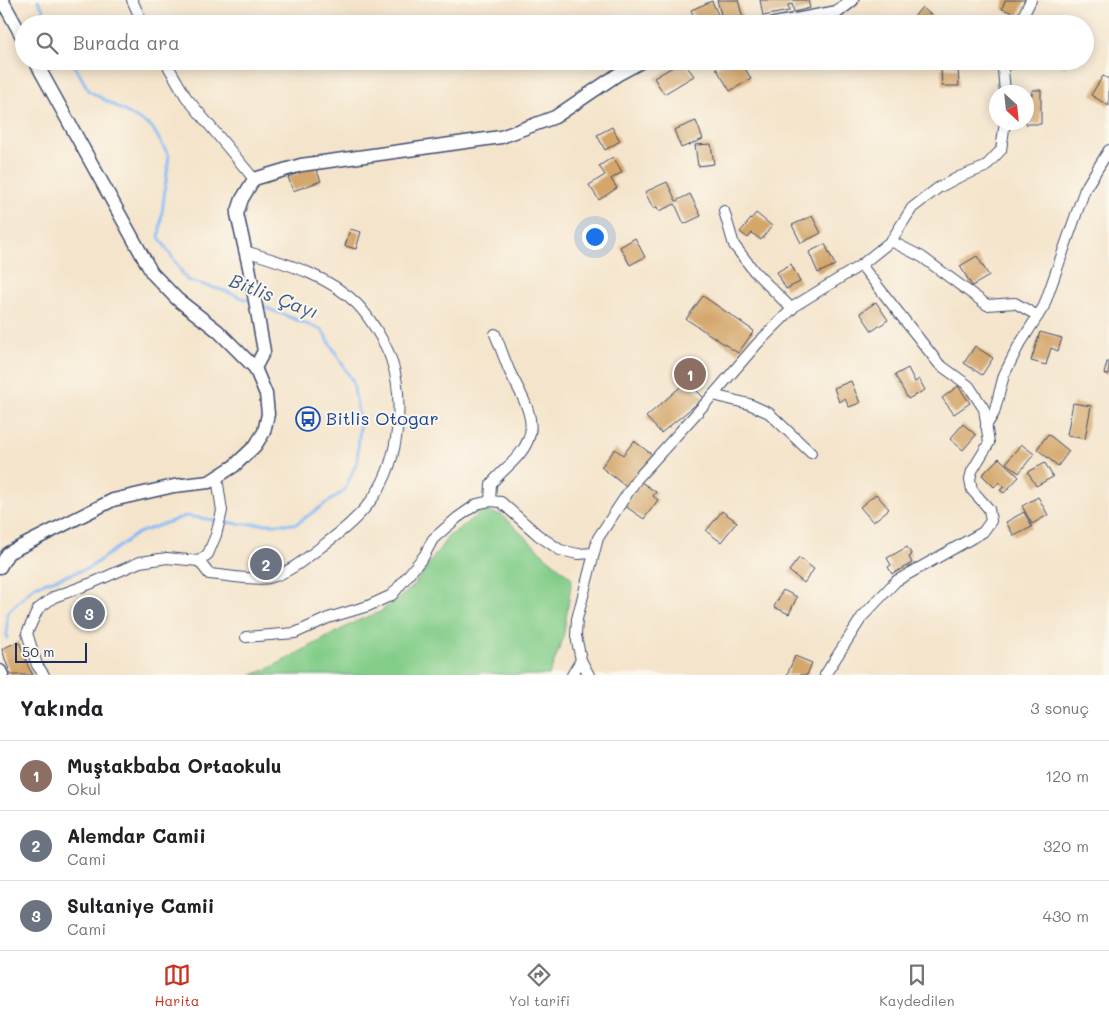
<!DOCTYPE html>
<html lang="tr">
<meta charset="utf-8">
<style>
:root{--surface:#fff;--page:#f2f2f2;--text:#202124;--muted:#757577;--line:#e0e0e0;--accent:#c8321e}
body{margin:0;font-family:Mali,sans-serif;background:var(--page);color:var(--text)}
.compass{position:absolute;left:989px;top:85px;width:45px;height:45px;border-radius:50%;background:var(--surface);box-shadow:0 2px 12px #0003;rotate:153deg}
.scale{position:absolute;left:15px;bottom:12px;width:72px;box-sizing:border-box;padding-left:5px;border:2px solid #1b2f5e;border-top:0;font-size:14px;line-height:18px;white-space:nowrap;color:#1b2f5e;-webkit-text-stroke:4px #fbf7ec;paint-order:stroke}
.you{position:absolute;left:594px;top:236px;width:18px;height:18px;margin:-12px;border:4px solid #fff;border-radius:50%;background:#1a73e8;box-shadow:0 0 0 8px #1a73e833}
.badge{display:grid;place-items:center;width:32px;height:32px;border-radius:50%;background:var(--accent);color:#fff;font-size:16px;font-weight:700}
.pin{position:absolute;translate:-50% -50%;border:2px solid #fff;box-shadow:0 1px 5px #0006}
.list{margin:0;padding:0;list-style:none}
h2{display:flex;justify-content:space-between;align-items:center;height:65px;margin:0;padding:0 20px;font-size:21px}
h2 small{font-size:16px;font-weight:400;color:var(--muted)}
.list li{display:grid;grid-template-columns:32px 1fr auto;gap:15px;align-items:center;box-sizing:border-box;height:70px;padding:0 20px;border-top:1px solid var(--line)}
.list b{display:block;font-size:19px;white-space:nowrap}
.list p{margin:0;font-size:16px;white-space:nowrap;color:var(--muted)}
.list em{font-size:16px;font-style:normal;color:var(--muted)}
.icon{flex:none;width:28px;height:28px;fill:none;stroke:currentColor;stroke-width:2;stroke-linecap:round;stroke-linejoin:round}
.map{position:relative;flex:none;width:1109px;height:675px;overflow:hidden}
.search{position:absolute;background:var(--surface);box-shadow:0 2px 12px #0003;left:15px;right:15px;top:15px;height:55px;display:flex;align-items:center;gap:12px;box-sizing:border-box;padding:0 18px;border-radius:28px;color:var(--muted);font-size:19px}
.sheet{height:275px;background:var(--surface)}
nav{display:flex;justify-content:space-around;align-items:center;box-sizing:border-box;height:70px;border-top:1px solid var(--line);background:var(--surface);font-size:14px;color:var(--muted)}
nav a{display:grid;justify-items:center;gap:2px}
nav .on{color:var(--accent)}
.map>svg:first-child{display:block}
.green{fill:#83cd89;stroke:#4f7e74}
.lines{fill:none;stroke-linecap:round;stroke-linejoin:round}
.stream{stroke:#88bbf5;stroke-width:3}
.building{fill:#d4a66a}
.minor-casing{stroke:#3c4a6e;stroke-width:12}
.major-casing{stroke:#3c4a6e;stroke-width:15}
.minor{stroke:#fff;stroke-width:10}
.major{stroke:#fff;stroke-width:12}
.labels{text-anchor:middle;stroke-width:4;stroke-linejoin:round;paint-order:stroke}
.transit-label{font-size:18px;fill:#164399;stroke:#fbf7ec;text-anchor:start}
.water-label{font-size:19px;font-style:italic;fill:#3c598b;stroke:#fbf7ec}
</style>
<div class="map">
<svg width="1109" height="675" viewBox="0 0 1109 675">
<rect width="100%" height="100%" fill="#fbf7ec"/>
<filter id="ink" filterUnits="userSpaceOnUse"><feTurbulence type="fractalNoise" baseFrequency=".02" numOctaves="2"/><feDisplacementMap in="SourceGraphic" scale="10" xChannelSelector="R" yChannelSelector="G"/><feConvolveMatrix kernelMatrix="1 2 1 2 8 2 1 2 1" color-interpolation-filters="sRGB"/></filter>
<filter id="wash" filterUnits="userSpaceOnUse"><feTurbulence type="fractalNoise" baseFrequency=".0096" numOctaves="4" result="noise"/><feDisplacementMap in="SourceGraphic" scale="20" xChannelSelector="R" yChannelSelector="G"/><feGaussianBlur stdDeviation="1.12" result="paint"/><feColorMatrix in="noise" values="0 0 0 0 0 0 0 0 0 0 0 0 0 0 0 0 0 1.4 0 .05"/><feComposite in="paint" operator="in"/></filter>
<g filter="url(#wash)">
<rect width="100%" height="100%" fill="#f4e4cb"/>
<path class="green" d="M482,511L502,515L545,556L572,578L563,639L549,675H508L481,672L475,675H252L270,668L357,621L380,612L412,588L448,537Z"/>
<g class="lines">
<g class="stream">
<path d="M38,0L51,24"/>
<path d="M72,61L89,91L152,127L169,156L159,237L187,280L225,291L251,301"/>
<path d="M7,638V613L35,586L89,568L138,533L186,516L240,524H296L344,491L357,462L360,425L353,382L322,330L259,305"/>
</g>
</g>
<g id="blocks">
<g class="building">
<path d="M717,0H738L744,22L726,24L725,17L722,18Z"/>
<path d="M760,0H808L810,8L794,12L792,4L788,5L789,11L763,16Z"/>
<path d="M1005,0H1025L1019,15L1002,9Z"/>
<path d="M712,1L720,19L707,24H697L691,10Z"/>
<path d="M922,7L932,16L926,24H908Z"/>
<path d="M662,19L664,24H652Z"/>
<path d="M983,19L994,24H981Z"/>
<path d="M683,61L694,76L664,94L654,78Z"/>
<path d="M728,61H741L751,79L730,91L716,68Z"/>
<path d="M1055,61H1070L1065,68Z"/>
<path d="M941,68H958L959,86H942Z"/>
<path d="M1103,76L1109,79V106L1091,95Z"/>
<path d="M1032,90H1041V124H1026V95H1032Z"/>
<path d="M696,121L703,139L681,148L674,130Z"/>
<path d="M612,127L620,141L605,150L597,135Z"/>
<path d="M711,144L714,164L698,166L695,145Z"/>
<path d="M613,157L622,172L611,179L617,188L599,200L589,185L605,175L599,166Z"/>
<path d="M315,166L321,181L293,191L288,177Z"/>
<path d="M667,182L676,201L690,194L701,216L684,224L675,204L659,211L657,207L653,208L645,192Z"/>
<path d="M756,213L772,226L761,240L752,233L748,238L740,232Z"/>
<path d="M812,216L821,233L801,243L792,225Z"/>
<path d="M350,229L361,232L356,249L345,246Z"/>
<path d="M635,238L645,257L630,265L620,247Z"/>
<path d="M825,244L835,265L818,273L809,252Z"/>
<path d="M977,256L989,276L972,286L960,266Z"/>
<path d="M791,264L800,282L786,289L777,272Z"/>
<path d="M703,296L754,331L738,353L686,319Z"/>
<path d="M876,302L888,320L872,331L860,313Z"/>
<path d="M1040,332L1062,338L1058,351L1051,348L1046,365L1031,361Z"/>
<path d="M975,346L993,358L982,375L964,363Z"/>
<path d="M1107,362H1109V375L1104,374Z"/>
<path d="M908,368L915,382L919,379L925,390L908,399L895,375Z"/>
<path d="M687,381L704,398L661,433L646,417Z"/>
<path d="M851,381L860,403L849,407L845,399L839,402L834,388Z"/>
<path d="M958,386L970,403L954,414L942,398Z"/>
<path d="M1073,403L1091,406L1085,439L1067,435Z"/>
<path d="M963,424L976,435L963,450L950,439Z"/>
<path d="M1048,434L1069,451L1058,466L1037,449Z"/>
<path d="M634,441L654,456L629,489L601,467L615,449L623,455Z"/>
<path d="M1021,444L1034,454L1019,473L1006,463Z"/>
<path d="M999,458L1019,477L1004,493L1000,490L1004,487L999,482L994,487L982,475Z"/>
<path d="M1045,463L1053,477L1036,486L1028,472Z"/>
<path d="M641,482L656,492L653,496L658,500L644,519L625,506Z"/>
<path d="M876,494L889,509L873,522L860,507Z"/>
<path d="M1038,497L1048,515L1032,524L1022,506Z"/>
<path d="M722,511L737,522L721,542L706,531Z"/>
<path d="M1024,512L1032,527L1014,536L1006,522Z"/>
<path d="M907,547L912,555L909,557L912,563L892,574L888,567L891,565L887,558Z"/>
<path d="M279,557L280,570L252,571V558Z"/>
<path d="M799,558L814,569L804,583L789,571Z"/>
<path d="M783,590L797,597L789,614L774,607Z"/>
<path d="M100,601L104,618L78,624L74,608Z"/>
<path d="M19,641L29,668L33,675H11L6,662L2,649Z"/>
<path d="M795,656L812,663L807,675H787Z"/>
</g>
</g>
</g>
<g filter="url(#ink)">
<use href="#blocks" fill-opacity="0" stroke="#3c4a6e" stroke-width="1"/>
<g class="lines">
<g class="minor-casing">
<g id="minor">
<path d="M132,0L143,24"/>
<path d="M1019,24L1031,0"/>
<path d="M165,61L186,97L254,179"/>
<path d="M1005,92L1003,70L1005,61"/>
<path d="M724,211L734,245L754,271L792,309"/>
<path d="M891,241L922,257L987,305L1015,303L1038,316"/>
<path d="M713,395L749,404L769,413L811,453"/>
<path d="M986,426L994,413L1004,375L1018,347L1044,306L1085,189L1109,150"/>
<path d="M490,501L491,484C503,469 521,458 528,440C538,417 518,390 509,370C504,358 500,346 495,334"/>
<path d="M199,561L209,574C225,575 254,581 269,578C289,573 305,559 321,547C341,532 361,516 375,495C399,460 405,399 391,359C386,344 369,316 357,304C328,275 284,263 245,251"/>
<path d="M246,637L295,633L328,618L368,606L392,595L424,556L433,539L457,518L477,504L490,501L501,502L538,535L560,550L578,554L594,553"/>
<path d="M581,660L589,675"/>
<path d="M44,675L37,665L27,633L38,609L54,597L92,583L140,562L167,558L199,561L208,554L216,535L222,511L217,477"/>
<path d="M572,675L581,660L576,636L577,619L598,538L637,479L713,395L757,344L796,305L861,265L891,241L912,208L938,188L959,177L985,167L1001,150L1005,122"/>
<path d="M825,675L862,617L896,581L983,532L991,521L989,509L972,490L970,479L972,471L989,443L984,409L969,386L939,364L861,265"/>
</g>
</g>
<g class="major-casing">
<g id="major">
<path d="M2,0L24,40"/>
<path d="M774,24L837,12L852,0"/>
<path d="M255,368L264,351L249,267L237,214L242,199L254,179L301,165L501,137L555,117L617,75L643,61"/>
<path d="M0,567L8,553L113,500L174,486L209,482L234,466L255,446L264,432L268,414L266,394L255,368L218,331L177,299L152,273L35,61"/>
<path d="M0,671L2,675"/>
</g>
</g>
<use href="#minor" class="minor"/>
<use href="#major" class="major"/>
</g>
</g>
<defs>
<g id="bus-ring" transform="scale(1.25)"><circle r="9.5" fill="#fbf7ec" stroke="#1a4fb4" stroke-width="1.5"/><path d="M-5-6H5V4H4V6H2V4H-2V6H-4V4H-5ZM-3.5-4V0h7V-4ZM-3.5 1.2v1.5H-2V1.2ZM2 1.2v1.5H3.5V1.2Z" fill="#1a4fb4"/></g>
</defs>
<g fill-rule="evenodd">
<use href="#bus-ring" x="308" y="419"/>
</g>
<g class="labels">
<g class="transit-label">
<text x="326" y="425">Bitlis Otogar</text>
</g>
<g class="water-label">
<text transform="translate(274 296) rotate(21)" y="7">Bitlis Çayı</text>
</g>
</g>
</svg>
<svg class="compass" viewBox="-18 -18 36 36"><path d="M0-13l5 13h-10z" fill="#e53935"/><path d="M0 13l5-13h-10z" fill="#757577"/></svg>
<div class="scale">50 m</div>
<div class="you"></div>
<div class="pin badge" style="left:690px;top:374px;background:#8d6e63">1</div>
<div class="pin badge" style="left:266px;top:564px;background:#6b7280">2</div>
<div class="pin badge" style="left:89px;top:613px;background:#6b7280">3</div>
<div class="search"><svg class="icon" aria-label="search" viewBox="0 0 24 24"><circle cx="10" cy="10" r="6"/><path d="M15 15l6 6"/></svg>Burada ara</div>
</div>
<section class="sheet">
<h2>Yakında<small>3 sonuç</small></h2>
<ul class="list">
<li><span class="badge" style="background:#8d6e63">1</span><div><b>Muştakbaba Ortaokulu</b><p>Okul</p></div><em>120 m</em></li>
<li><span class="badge" style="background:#6b7280">2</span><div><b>Alemdar Camii</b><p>Cami</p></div><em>320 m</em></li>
<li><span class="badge" style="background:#6b7280">3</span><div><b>Sultaniye Camii</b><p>Cami</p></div><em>430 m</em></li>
</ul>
</section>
<nav>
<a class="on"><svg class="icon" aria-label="map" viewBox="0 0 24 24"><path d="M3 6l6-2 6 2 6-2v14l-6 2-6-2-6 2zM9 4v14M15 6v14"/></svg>Harita</a>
<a><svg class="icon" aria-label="directions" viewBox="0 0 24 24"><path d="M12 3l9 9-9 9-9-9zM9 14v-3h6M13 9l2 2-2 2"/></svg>Yol tarifi</a>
<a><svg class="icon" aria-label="saved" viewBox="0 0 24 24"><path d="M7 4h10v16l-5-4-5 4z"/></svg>Kaydedilen</a>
</nav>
